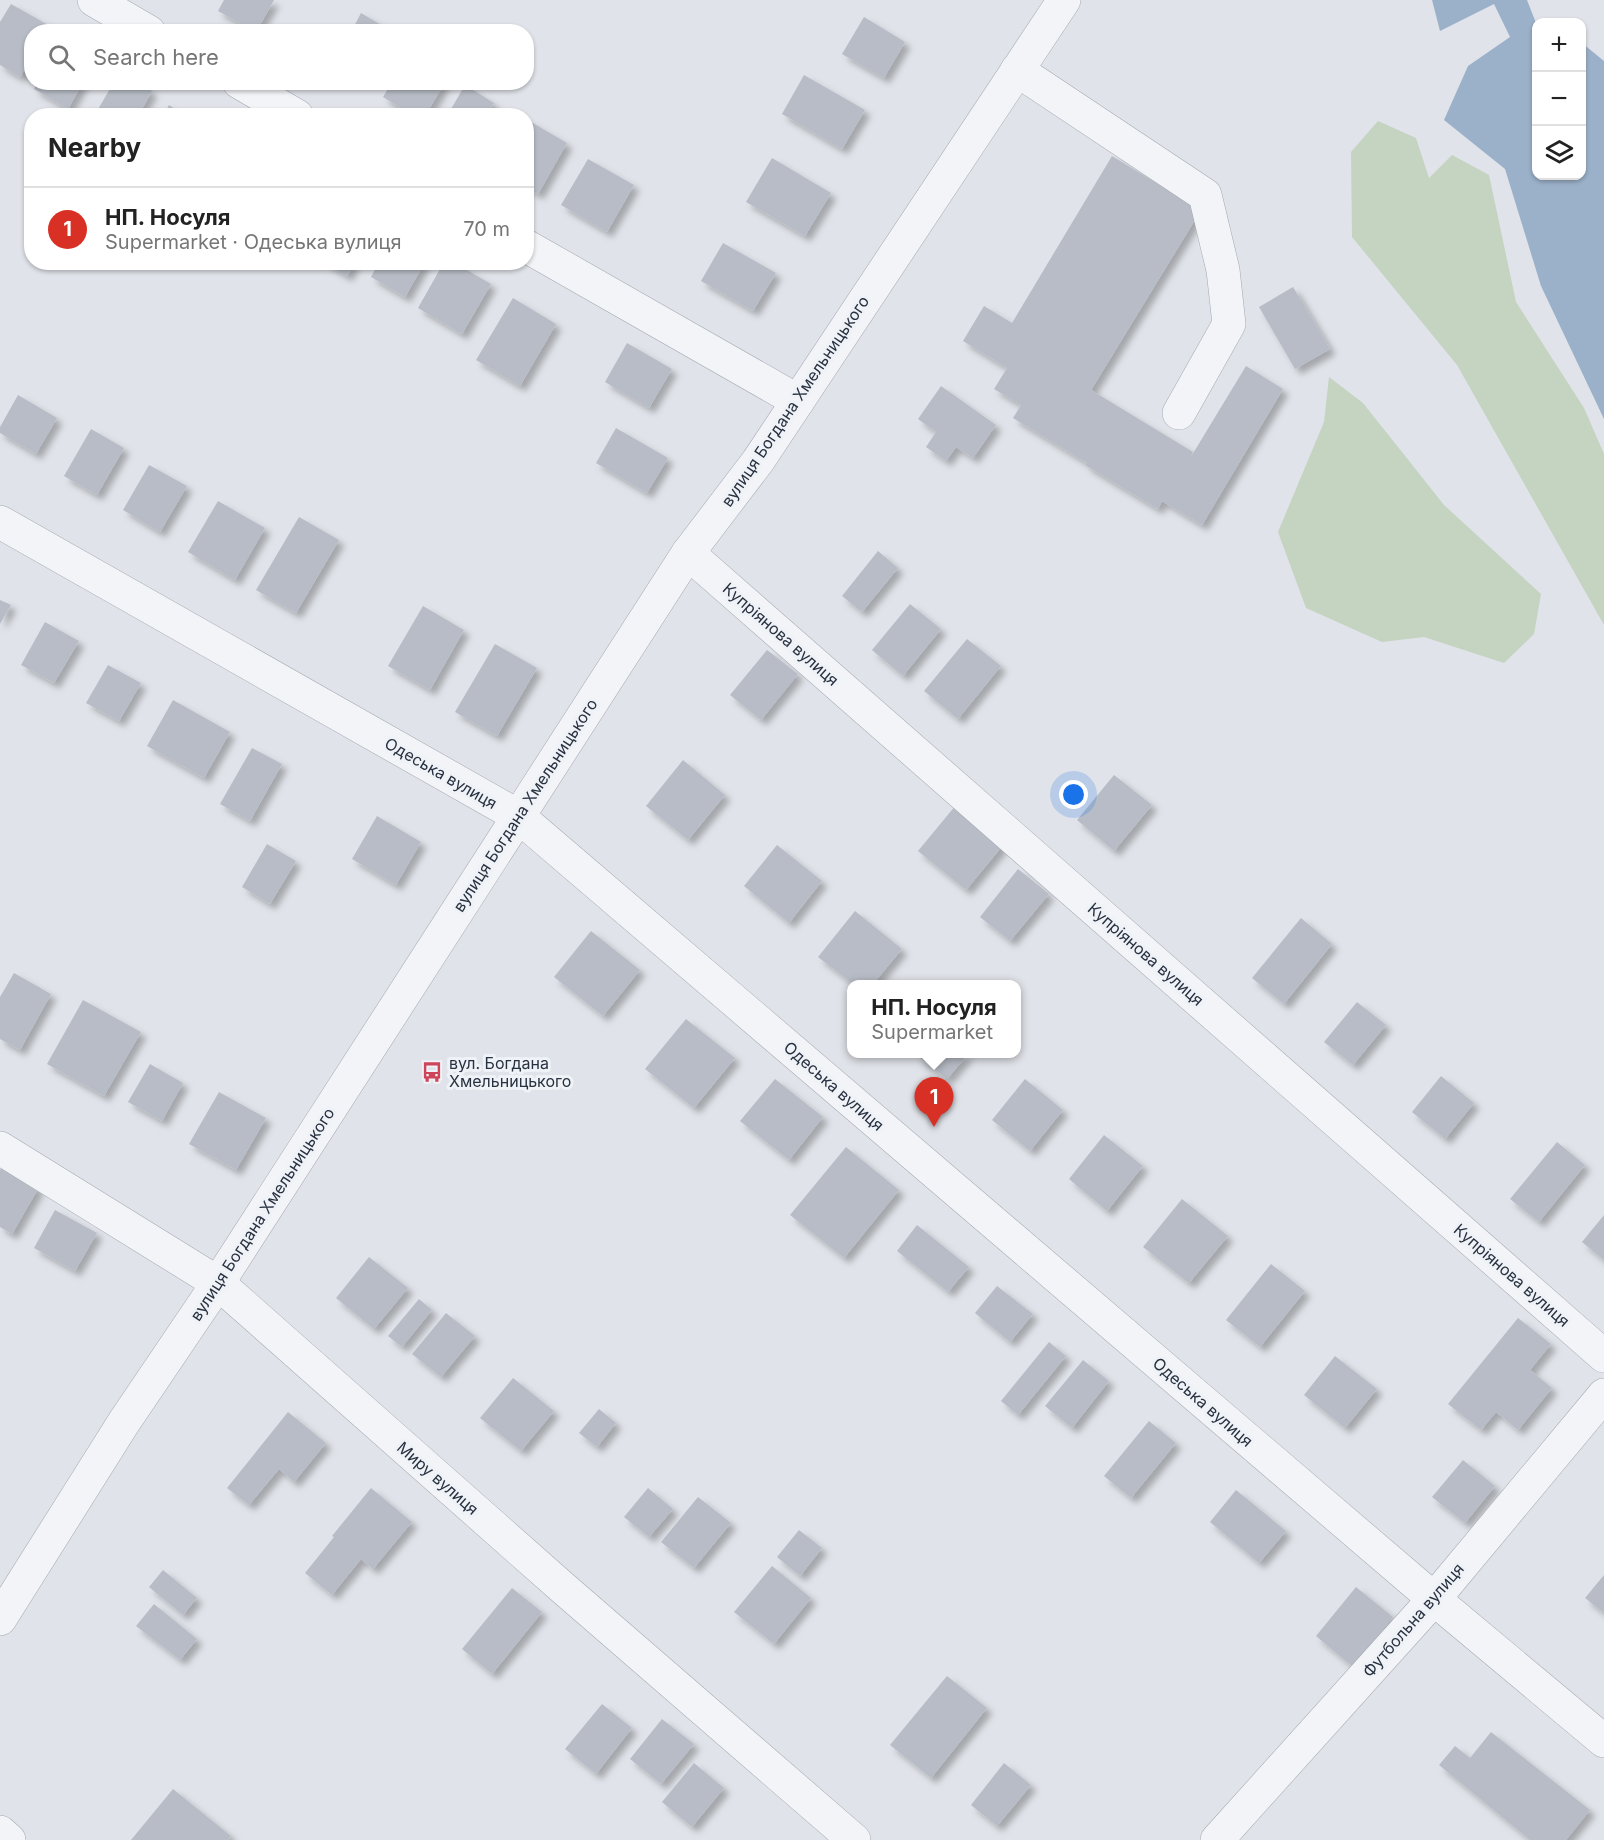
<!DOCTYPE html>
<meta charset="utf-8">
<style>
:root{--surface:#fff;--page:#f6f6f6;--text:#222;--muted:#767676;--line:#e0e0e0;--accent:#d93025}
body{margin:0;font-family:Inter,sans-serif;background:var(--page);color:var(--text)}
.controls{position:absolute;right:18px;top:18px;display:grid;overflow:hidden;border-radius:12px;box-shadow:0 2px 4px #0004}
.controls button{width:54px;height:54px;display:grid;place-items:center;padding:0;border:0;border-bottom:2px solid var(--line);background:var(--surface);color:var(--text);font:30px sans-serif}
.you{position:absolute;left:1074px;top:795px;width:21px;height:21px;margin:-15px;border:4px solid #fff;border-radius:50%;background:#1a73e8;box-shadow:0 0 0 9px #1a73e833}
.badge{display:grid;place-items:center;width:39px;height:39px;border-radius:50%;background:var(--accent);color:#fff;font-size:20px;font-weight:700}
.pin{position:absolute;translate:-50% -50px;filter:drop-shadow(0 2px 3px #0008)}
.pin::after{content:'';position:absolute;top:32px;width:21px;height:18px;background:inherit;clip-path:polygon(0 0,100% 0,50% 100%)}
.popup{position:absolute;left:847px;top:980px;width:174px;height:78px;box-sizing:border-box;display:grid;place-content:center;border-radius:12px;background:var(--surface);filter:drop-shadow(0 2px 4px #0005);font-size:20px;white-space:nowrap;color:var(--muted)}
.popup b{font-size:22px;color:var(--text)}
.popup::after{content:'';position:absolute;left:50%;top:100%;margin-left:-12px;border:12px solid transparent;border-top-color:var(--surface)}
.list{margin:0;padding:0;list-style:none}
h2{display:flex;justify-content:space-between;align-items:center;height:78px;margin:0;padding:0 24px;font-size:26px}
h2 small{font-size:20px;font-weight:400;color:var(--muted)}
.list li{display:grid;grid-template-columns:39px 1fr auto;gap:18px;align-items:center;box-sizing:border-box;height:84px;padding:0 24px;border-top:2px solid var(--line)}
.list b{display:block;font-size:22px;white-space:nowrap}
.list p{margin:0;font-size:20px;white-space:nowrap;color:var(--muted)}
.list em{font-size:20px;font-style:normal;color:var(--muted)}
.icon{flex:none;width:33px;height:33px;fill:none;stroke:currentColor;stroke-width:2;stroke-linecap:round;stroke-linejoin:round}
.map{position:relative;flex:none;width:1604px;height:1840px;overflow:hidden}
.search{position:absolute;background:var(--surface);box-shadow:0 2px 4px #0004;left:24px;top:24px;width:510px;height:66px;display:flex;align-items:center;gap:15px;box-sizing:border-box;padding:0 21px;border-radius:24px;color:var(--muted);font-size:22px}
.panel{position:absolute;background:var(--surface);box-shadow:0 2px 4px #0004;left:24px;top:108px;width:510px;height:162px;border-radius:24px}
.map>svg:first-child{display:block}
.green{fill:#c5d3c1}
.water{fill:#9bb1c9}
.building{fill:#b7bcc6;filter:url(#shadow)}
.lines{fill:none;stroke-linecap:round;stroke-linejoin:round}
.minor-casing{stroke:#a5aab3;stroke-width:34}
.minor{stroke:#f2f4f7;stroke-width:33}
.labels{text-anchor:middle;stroke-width:6;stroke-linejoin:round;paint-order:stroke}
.street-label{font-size:16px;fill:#283140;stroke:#eff2f6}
.poi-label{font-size:16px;fill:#283140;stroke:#eff2f6;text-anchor:start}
</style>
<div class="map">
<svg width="1604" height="1840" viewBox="0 0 1604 1840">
<defs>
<filter id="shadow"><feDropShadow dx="5.5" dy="5.5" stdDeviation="3" flood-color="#0004"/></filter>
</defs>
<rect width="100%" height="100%" fill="#e0e3e9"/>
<g class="green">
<path d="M1378,121L1416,138L1429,178L1452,155L1489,175L1516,302L1584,408L1604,454V625L1457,365L1352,237L1351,152Z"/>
<path d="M1329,377L1363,403L1444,505L1541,594L1534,634L1504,663L1424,637L1382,642L1306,608L1278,532L1324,422Z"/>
</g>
<path class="water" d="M1432,0H1527L1536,23V176H1582V43L1604,61V419L1541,286L1505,169L1444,120L1468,66L1510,37L1494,4L1440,31Z"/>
<g class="building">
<path d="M224,0H274L256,32L218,11Z"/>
<path d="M11,4L50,26L47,32H32V58L20,77L0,65V22Z"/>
<path d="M361,13L393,32H351Z"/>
<path d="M864,17L905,42L884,78L842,54Z"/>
<path d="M804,75L865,110L842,149L782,114Z"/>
<path d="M38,82H83L68,109L34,89Z"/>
<path d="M114,82H137L152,91L138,116H94Z"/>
<path d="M392,82H445L425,116H414L383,97Z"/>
<path d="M465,85L494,103L486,116H447Z"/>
<path d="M169,105L186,116H163Z"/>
<path d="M526,119L567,143L538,194L526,187Z"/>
<path d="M1112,156L1201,210L1091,390L1193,452L1189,460L1246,366L1283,389L1202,525L1162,501L1158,509L1085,465L1087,463L1013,418L1021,405L994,389L1007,368L963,341L984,306L1012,323Z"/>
<path d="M772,158L831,193L805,236L746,202Z"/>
<path d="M588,159L634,185L607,232L561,205Z"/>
<path d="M723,243L776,273L753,311L701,281Z"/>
<path d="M323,262H355L347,276Z"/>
<path d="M379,262H425L405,297L371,277Z"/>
<path d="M444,262H453L491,284L462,334L418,308Z"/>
<path d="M1293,287L1330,349L1295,369L1259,307Z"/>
<path d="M513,298L556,324L520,386L476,360Z"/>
<path d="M627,343L672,369L649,408L605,382Z"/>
<path d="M941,386L996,425L973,458L956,447L946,461L926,447L936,432L918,419Z"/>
<path d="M18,395L57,418L36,454L0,433V427Z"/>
<path d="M616,428L668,458L647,493L596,463Z"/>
<path d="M91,429L124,448L97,495L64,476Z"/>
<path d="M149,465L187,486L160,532L123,510Z"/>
<path d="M218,501L265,528L235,580L188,552Z"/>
<path d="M299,517L339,540L296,613L256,590Z"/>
<path d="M878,551L898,568L862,612L842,596Z"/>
<path d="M0,600L11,605L0,624Z"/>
<path d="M910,604L941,629L903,676L872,650Z"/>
<path d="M423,606L464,630L430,690L388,666Z"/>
<path d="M45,622L79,641L54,683L21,665Z"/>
<path d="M967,639L1001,666L958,719L924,691Z"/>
<path d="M495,644L537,668L497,736L455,712Z"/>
<path d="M767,650L798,674L761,720L730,695Z"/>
<path d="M108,665L141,683L119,721L86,703Z"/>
<path d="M173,700L230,732L204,778L147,746Z"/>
<path d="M252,748L282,764L250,821L220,804Z"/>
<path d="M683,760L725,795L688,840L646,806Z"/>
<path d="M1114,775L1152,805L1114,851L1077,820Z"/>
<path d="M956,805L1004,844L966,890L918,851Z"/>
<path d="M377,816L421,842L396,885L352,859Z"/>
<path d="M267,844L296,861L270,904L242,887Z"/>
<path d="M777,845L822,881L789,923L744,886Z"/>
<path d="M1018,869L1049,894L1010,941L980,917Z"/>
<path d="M855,911L902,949L873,984H853L818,957Z"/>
<path d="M1301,918L1332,944L1284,1004L1252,978Z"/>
<path d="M591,931L640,970L603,1016L554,977Z"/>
<path d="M14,973L51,994L20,1050L0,1039V997Z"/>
<path d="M83,1000L141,1032L104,1096L47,1064Z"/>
<path d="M1357,1002L1386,1025L1353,1065L1324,1042Z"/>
<path d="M686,1019L735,1058L694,1108L645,1069Z"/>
<path d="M915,1054H968L947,1079Z"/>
<path d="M150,1064L183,1083L162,1121L128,1102Z"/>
<path d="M1441,1076L1474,1103L1445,1139L1412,1112Z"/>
<path d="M775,1079L823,1117L789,1160L740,1121Z"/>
<path d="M1025,1079L1063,1110L1030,1151L992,1120Z"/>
<path d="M219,1092L266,1118L236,1170L189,1144Z"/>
<path d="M1104,1135L1143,1166L1107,1211L1069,1179Z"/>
<path d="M1557,1142L1585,1165L1539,1222L1510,1199Z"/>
<path d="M846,1147L899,1190L844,1258L790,1215Z"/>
<path d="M2,1166L39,1187L12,1234L0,1227V1170Z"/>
<path d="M1182,1199L1228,1236L1189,1283L1143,1247Z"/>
<path d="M55,1210L97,1233L75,1271L34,1248Z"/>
<path d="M1604,1215V1260L1582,1242Z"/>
<path d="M917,1225L969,1267L948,1292L897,1251Z"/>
<path d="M369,1257L408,1288L374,1329L336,1298Z"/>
<path d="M1271,1264L1305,1291L1260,1347L1226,1320Z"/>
<path d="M997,1286L1033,1314L1010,1342L975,1313Z"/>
<path d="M419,1299L432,1310L402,1347L388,1336Z"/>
<path d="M446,1313L475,1336L441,1377L412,1354Z"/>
<path d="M1518,1318L1551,1344L1530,1370L1552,1388L1518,1430L1496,1412L1481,1430L1448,1404Z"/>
<path d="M1049,1342L1066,1356L1018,1415L1001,1401Z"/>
<path d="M1335,1356L1377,1389L1345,1428L1304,1395Z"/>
<path d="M1083,1360L1109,1381L1072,1428L1045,1406Z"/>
<path d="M513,1378L554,1411L521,1451L480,1418Z"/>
<path d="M599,1409L616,1423L597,1447L579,1433Z"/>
<path d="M288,1412L326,1443L294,1482L279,1469L249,1505L227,1488Z"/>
<path d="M1149,1421L1176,1443L1131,1498L1104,1476Z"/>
<path d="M1463,1460L1495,1486L1465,1523L1432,1497Z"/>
<path d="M371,1488L412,1522L373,1569L361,1559L332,1595L305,1573L334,1537L332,1536Z"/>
<path d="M648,1488L673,1509L649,1537L624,1517Z"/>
<path d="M1236,1490L1286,1531L1259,1563L1210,1522Z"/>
<path d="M698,1497L731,1523L694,1568L661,1542Z"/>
<path d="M799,1530L822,1548L800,1576L777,1557Z"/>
<path d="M772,1566L811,1598L774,1644L734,1612Z"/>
<path d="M163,1570L197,1598L183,1615L149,1587Z"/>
<path d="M1604,1575V1613L1585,1598Z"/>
<path d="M1356,1587L1393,1617L1353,1667L1316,1636Z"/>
<path d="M512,1588L542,1612L492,1674L462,1649Z"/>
<path d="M154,1604L197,1639L180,1660L136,1626Z"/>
<path d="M947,1676L987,1708L931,1778L890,1745Z"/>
<path d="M602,1704L632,1728L596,1774L565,1749Z"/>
<path d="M662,1719L694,1744L661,1784L630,1759Z"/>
<path d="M1491,1732L1590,1810L1566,1840H1530L1439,1765L1455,1746L1470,1758Z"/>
<path d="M694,1763L724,1788L692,1827L662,1802Z"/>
<path d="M1004,1763L1031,1785L997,1826L971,1805Z"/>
<path d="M173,1789L231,1836L228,1840H131Z"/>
</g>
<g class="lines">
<g class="minor-casing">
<g id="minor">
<path d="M94,0L149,32"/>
<path d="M1017,70L1205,195L1223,270L1229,324L1179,413"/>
<path d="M239,82L297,116"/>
<path d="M526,246L798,401"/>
<path d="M0,522L518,816L1434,1599L1604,1741"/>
<path d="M688,553L1604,1356"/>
<path d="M0,1148L218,1283L563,1588L854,1840"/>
<path d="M0,1619L124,1422L218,1283L688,553L758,461L1064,0"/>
<path d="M0,1832L9,1840"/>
<path d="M1217,1840L1434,1599L1604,1395"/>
</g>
</g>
<use href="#minor" class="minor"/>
</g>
<defs>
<g id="bus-bare" transform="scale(1.62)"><path d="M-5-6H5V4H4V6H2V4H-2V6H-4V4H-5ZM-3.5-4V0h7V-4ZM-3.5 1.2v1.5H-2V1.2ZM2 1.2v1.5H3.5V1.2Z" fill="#ce4458" stroke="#eff2f6" stroke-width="2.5" paint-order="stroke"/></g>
</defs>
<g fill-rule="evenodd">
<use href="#bus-bare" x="432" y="1072"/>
</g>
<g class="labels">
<g class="street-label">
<text transform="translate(795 401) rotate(-56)" y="6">вулиця Богдана Хмельницького</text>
<text transform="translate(781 634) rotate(41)" y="6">Купріянова вулиця</text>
<text transform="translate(441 773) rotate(30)" y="6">Одеська вулиця</text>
<text transform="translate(525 805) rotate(-57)" y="6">вулиця Богдана Хмельницького</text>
<text transform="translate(1146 954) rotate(41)" y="6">Купріянова вулиця</text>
<text transform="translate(834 1086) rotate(41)" y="6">Одеська вулиця</text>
<text transform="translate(262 1214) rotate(-57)" y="6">вулиця Богдана Хмельницького</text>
<text transform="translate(1512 1275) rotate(41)" y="6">Купріянова вулиця</text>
<text transform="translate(1203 1402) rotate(41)" y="6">Одеська вулиця</text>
<text transform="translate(438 1478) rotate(41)" y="6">Миру вулиця</text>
<text transform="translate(1413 1620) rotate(-49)" y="6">Футбольна вулиця</text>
</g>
<g class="poi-label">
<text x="449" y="1069">вул. Богдана<tspan x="449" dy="18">Хмельницького</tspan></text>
</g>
</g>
</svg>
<div class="controls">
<button>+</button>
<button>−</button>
<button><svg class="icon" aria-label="layers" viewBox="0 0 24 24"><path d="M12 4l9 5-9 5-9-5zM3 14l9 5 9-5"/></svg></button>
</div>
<div class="you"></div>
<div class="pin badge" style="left:934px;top:1127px">1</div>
<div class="popup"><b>НП. Носуля</b>Supermarket</div>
<div class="search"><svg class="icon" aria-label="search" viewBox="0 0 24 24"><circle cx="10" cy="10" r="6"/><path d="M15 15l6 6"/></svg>Search here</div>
<section class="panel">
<h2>Nearby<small></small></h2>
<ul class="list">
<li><span class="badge">1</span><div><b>НП. Носуля</b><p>Supermarket · Одеська вулиця</p></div><em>70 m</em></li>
</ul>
</section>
</div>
